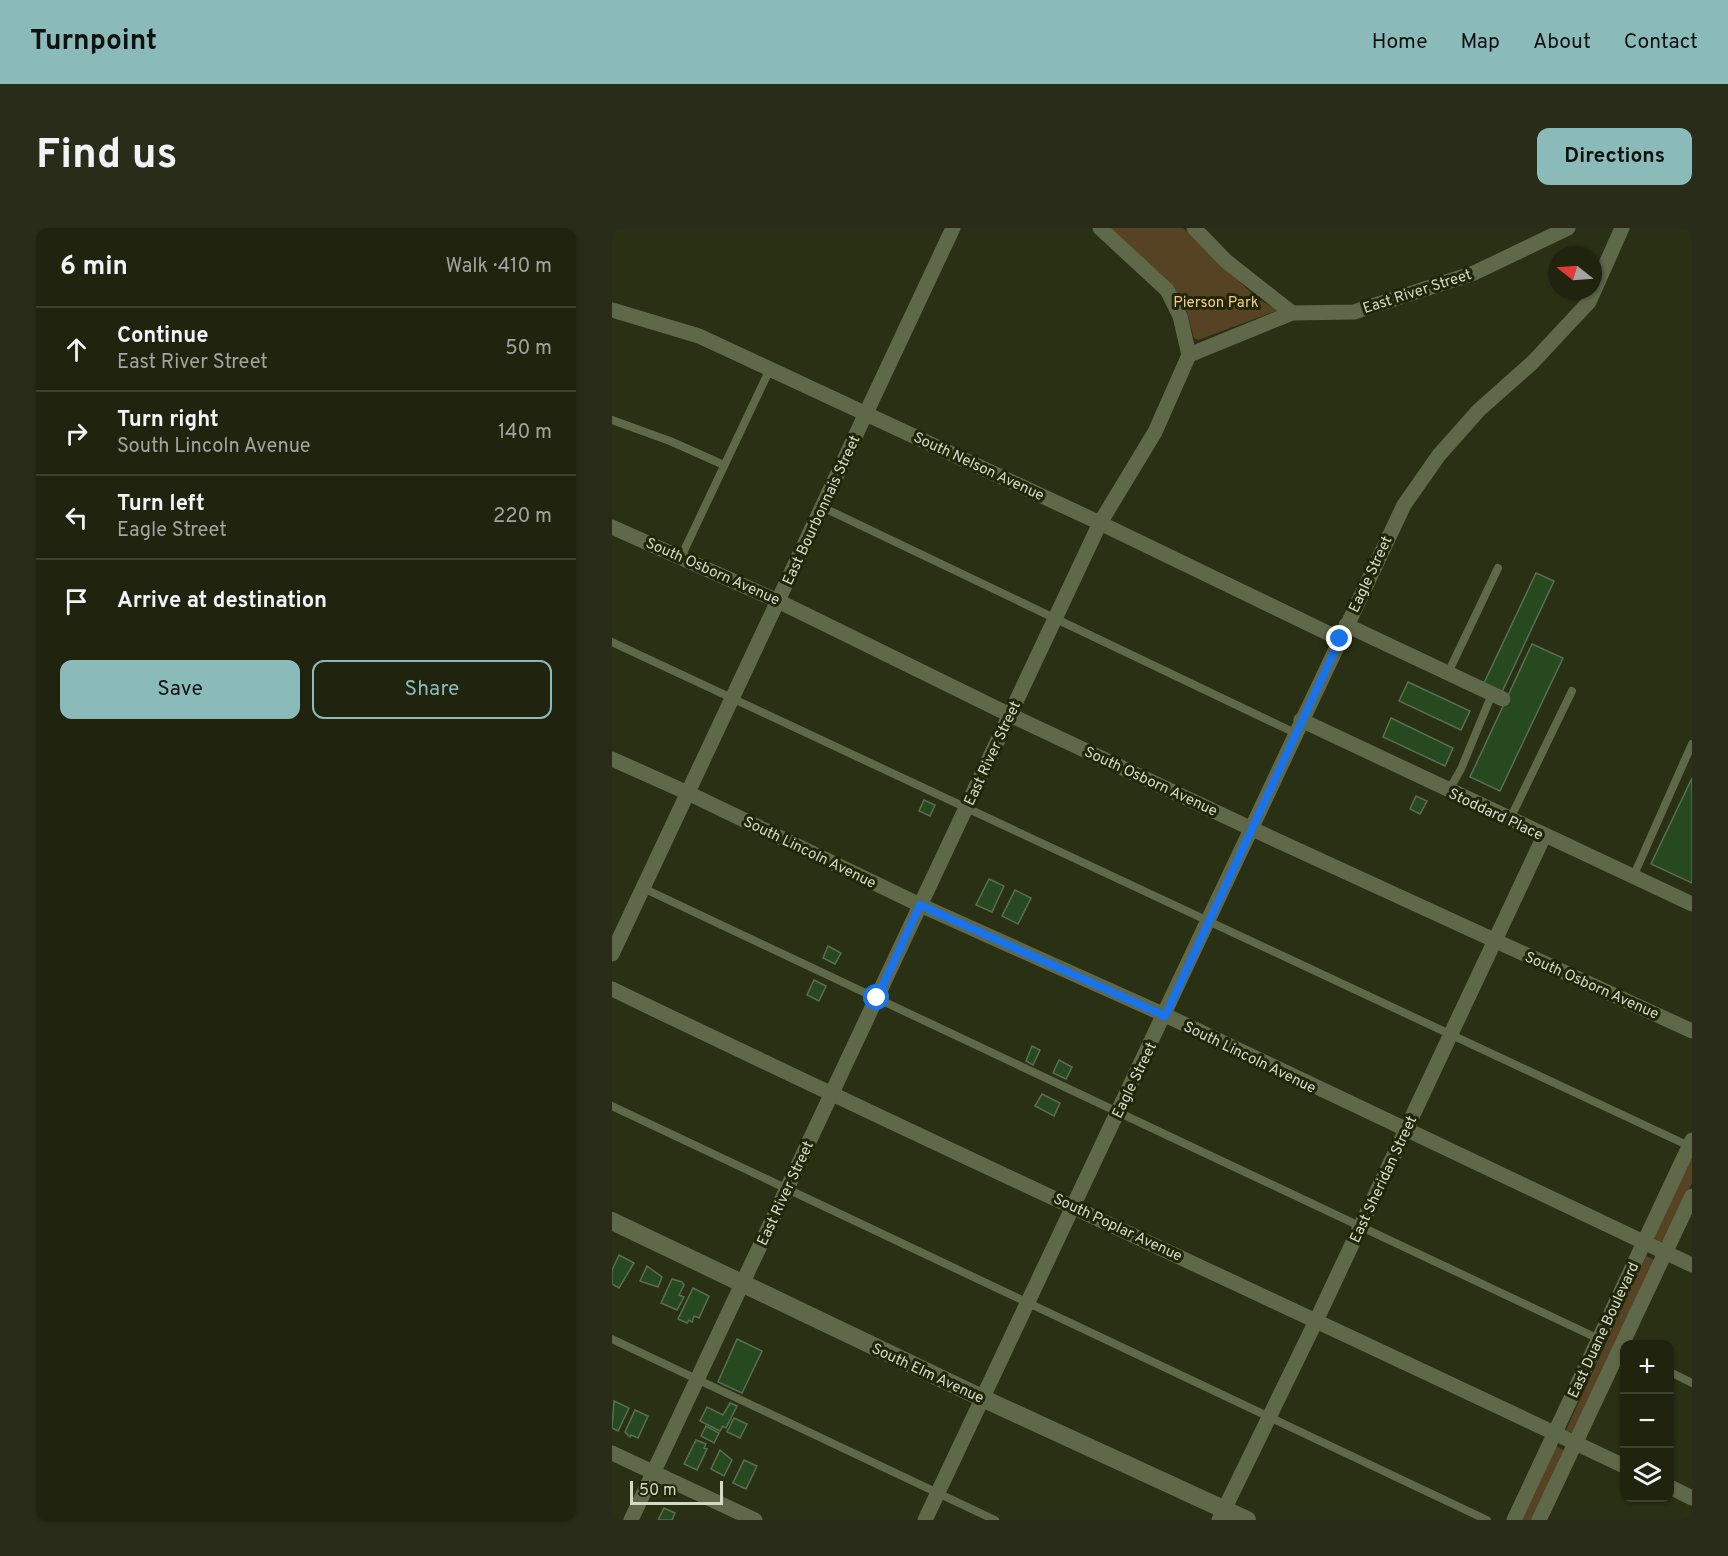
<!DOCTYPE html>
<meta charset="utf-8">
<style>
:root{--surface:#20240f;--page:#282c18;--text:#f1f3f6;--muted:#a2a49e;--line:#3d412f;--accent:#8bbbb9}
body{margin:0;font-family:Overpass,sans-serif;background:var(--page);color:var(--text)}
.controls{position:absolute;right:18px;bottom:18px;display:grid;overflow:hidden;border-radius:12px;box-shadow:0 2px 4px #0004}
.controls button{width:54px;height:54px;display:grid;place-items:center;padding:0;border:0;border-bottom:2px solid var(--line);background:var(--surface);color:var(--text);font:30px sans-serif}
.compass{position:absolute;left:936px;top:18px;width:54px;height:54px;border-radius:50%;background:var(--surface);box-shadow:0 2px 4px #0004;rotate:287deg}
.scale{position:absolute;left:18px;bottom:15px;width:93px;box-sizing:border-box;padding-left:6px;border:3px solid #d3d8c7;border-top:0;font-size:16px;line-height:21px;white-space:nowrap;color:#d3d8c7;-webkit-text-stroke:4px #202609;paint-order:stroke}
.stop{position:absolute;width:18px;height:18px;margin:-14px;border:4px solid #1a73e8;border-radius:50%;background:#fff}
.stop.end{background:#1a73e8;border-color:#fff;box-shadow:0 2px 6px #0008}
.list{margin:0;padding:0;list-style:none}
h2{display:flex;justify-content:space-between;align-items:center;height:78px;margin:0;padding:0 24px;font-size:26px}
h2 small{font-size:20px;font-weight:400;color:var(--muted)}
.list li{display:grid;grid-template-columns:39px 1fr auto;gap:18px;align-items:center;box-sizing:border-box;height:84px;padding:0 24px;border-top:2px solid var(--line)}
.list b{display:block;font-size:22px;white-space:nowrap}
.list p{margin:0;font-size:20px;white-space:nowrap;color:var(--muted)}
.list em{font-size:20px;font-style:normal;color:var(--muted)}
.actions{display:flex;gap:12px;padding:18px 24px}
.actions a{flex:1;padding:14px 0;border:2px solid var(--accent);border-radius:12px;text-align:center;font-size:21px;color:var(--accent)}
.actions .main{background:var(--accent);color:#111}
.icon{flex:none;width:33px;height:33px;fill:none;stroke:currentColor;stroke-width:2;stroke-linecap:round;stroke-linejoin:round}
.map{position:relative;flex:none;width:1080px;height:1292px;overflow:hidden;border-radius:12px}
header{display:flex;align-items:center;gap:36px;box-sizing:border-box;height:84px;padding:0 30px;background:var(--accent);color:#111}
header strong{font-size:28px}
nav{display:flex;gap:33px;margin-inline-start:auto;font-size:21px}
.intro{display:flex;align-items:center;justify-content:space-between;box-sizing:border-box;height:144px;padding:0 36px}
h1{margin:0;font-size:42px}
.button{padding:15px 27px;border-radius:12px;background:var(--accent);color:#111;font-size:21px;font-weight:700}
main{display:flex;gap:36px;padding:0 36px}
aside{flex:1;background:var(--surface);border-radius:12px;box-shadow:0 2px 4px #0004}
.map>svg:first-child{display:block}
.green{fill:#564324}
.building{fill:#27491f;stroke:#596e54;stroke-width:1.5}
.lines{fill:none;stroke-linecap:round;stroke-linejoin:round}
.lane{stroke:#60684a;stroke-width:8}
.street{stroke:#60684a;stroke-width:15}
.secondary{stroke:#60684a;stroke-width:18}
.route{stroke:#1a73e8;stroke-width:8}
.labels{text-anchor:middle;stroke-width:6;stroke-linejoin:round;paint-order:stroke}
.street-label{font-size:15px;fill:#d3d8c7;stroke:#202609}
.park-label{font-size:15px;fill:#facb7f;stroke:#202609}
</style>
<header>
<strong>Turnpoint</strong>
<nav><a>Home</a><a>Map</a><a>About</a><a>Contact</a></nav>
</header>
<div class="intro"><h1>Find us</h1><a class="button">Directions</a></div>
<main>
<aside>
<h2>6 min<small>Walk · 410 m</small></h2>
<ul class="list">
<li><svg class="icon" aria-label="ahead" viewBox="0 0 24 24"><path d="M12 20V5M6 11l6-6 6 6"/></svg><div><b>Continue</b><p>East River Street</p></div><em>50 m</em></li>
<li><svg class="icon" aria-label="right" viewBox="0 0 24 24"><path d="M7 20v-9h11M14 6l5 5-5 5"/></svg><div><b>Turn right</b><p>South Lincoln Avenue</p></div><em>140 m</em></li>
<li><svg class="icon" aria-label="left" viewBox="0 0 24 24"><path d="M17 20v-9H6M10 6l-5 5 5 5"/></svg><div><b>Turn left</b><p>Eagle Street</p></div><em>220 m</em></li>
<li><svg class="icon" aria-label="arrive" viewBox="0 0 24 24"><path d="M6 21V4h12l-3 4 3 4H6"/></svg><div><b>Arrive at destination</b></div></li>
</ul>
<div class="actions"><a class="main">Save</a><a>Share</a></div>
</aside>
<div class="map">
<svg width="1080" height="1292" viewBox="0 0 1080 1292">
<rect width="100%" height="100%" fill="#2a3014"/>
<g class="green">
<path d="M497,0H571L647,72L667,82L586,112L582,110L574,81L563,63Z"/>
<path d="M1080,926V955L1052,1013L1048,1014L1042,1010Z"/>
<path d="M1034,1028L1043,1032L961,1205L954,1202Z"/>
<path d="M944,1218L953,1223L922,1292H908Z"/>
</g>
<g class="building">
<path d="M924,345L942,353L890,464L872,455Z"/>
<path d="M920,416L951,430L888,563L858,549Z"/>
<path d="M796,454L858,483L849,502L787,473Z"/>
<path d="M779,490L841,520L833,538L771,509Z"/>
<path d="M1080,550V655L1039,636Z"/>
<path d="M804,568L815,573L808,586L798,581Z"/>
<path d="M312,572L323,577L318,588L307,583Z"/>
<path d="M377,651L392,658L380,684L364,677Z"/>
<path d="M403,662L419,670L406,696L390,688Z"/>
<path d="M216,718L229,725L223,736L211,730Z"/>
<path d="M202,752L214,758L207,773L195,767Z"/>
<path d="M420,818L428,822L421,837L414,833Z"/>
<path d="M447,832L460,839L454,851L441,845Z"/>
<path d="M430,866L448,875L442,888L423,878Z"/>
<path d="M7,1027L22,1035L7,1060L0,1056V1042Z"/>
<path d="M35,1038L50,1049L46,1059L28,1053Z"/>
<path d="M60,1051L70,1054L72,1057L67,1067L72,1069L65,1082L49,1075Z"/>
<path d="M81,1060L97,1068L87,1090L82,1088L80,1094L77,1092L75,1095L66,1091Z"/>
<path d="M125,1111L150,1123L130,1165L106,1154Z"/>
<path d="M2,1173L17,1180L6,1203L0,1200Z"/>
<path d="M118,1175L125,1178L114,1200L111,1198L108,1203L88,1193L95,1179L111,1187Z"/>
<path d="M23,1182L36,1188L26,1210L19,1207L18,1209L13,1204Z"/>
<path d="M122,1190L135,1196L128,1210L115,1204Z"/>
<path d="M94,1198L107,1205L102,1215L89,1208Z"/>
<path d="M84,1212L94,1216L92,1220L95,1221L85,1242L72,1236Z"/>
<path d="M108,1222L120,1232L112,1248L99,1241Z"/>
<path d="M132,1232L145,1238L134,1261L121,1255Z"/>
<path d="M52,1280L63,1285L60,1292H46Z"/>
</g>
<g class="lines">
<g class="lane">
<path d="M0,192L58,213L112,237"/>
<path d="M210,279L683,505"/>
<path d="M69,329L158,141"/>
<path d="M0,414L1077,918"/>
<path d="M836,445L886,340"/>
<path d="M837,562L849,541L880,466"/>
<path d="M898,591L960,463"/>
<path d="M1021,649L1080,516"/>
<path d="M31,660L987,1111"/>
<path d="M0,878L875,1292"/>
<path d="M0,1111L383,1292"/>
<path d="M1058,1144L1080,1155"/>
</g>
<g class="street">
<path d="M488,0L555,62L568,88L577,127"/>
<path d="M582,0L614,33L680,85"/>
<path d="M0,82L87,108L488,295L728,411"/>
<path d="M0,299L166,373L398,487L638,600L1080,803"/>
<path d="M734,397L891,471"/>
<path d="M689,492L1080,676"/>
<path d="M0,531L76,565L308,677L553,787L1080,1037"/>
<path d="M0,726L341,0"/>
<path d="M0,761C336,923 675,1078 1012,1238"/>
<path d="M0,1225L143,1292"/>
<path d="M1058,1259L1080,1270"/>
<path d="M19,1292L488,295L543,204L577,127L680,85L742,84L862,45L956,0"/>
<path d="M313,1292L792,277L827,227L867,182L920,135L977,74L1010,0"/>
<path d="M607,1292L704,1093L932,608"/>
<path d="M902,1292L1080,912"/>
<path d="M927,1292L1080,968"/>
</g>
<path class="secondary" d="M0,993L370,1170L635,1292"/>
</g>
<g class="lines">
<path class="route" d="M265,770L308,677L553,788L728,411"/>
</g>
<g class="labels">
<g class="street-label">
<text transform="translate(805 63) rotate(-18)" y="5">East River Street</text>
<text transform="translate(367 238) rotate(25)" y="5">South Nelson Avenue</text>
<text transform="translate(209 282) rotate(-65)" y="5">East Bourbonnais Street</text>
<text transform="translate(101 343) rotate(24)" y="5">South Osborn Avenue</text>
<text transform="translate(758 346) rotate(-65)" y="5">Eagle Street</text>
<text transform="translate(380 525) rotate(-65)" y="5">East River Street</text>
<text transform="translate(539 553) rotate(25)" y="5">South Osborn Avenue</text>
<text transform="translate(884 586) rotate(25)" y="5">Stoddard Place</text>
<text transform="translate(198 624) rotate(26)" y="5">South Lincoln Avenue</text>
<text transform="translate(980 757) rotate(24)" y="5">South Osborn Avenue</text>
<text transform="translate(638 829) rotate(26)" y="5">South Lincoln Avenue</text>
<text transform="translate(522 852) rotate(-64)" y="5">Eagle Street</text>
<text transform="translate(771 951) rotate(-65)" y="5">East Sheridan Street</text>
<text transform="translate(173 965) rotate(-65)" y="5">East River Street</text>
<text transform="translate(506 999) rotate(25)" y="5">South Poplar Avenue</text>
<text transform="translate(991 1102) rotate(-65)" y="5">East Duane Boulevard</text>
<text transform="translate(316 1145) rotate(25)" y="5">South Elm Avenue</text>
</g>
<g class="park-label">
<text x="604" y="79">Pierson Park</text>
</g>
</g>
</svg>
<div class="controls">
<button>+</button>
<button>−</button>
<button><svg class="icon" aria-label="layers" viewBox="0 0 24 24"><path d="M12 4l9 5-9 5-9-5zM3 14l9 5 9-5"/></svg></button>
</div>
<svg class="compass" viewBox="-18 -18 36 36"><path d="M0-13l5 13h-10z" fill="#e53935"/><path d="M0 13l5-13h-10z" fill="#a2a49e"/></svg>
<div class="scale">50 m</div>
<div class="stop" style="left:265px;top:770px"></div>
<div class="stop end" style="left:728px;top:411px"></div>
</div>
</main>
